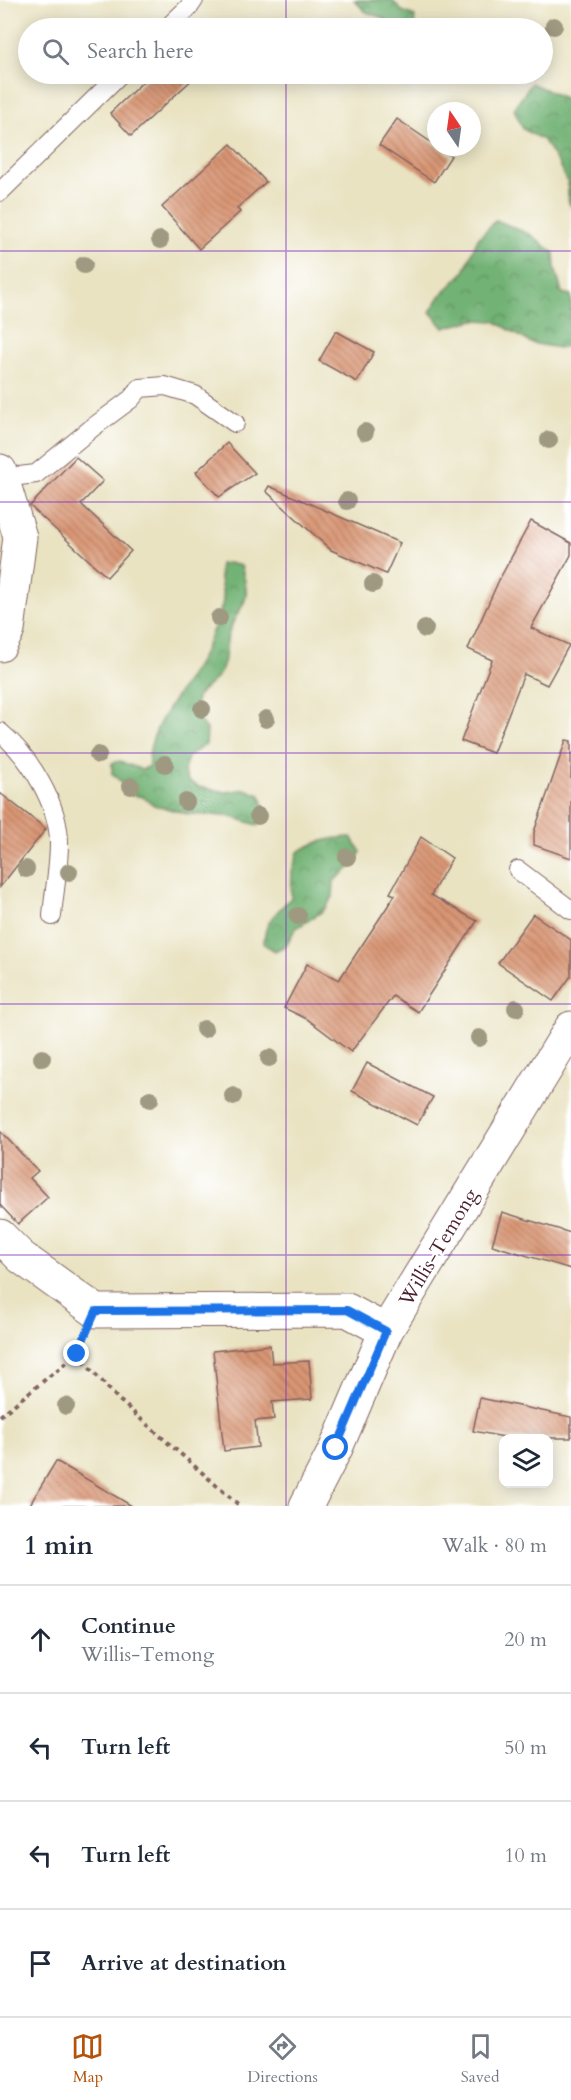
<!DOCTYPE html>
<meta charset="utf-8">
<style>
:root{--surface:#fff;--page:#f6f6f7;--text:#1f2937;--muted:#747a83;--line:#e0e1e3;--accent:#b45309}
body{margin:0;font-family:Cardo,serif;background:var(--page);color:var(--text)}
.controls{position:absolute;right:18px;bottom:18px;display:grid;overflow:hidden;border-radius:12px;box-shadow:0 3px 15px #0003}
.controls button{width:54px;height:54px;display:grid;place-items:center;padding:0;border:0;border-bottom:2px solid var(--line);background:var(--surface);color:var(--text);font:30px sans-serif}
.compass{position:absolute;left:427px;top:102px;width:54px;height:54px;border-radius:50%;background:var(--surface);box-shadow:0 3px 15px #0003;rotate:347deg}
.stop{position:absolute;width:18px;height:18px;margin:-14px;border:4px solid #1a73e8;border-radius:50%;background:#fff}
.stop.end{background:#1a73e8;border-color:#fff;box-shadow:0 2px 6px #0008}
.list{margin:0;padding:0;list-style:none}
h2{display:flex;justify-content:space-between;align-items:center;height:78px;margin:0;padding:0 24px;font-size:26px}
h2 small{font-size:20px;font-weight:400;color:var(--muted)}
.list li{display:grid;grid-template-columns:39px 1fr auto;gap:18px;align-items:center;box-sizing:border-box;height:108px;padding:0 24px;border-top:2px solid var(--line)}
.list b{display:block;font-size:22px;white-space:nowrap}
.list p{margin:0;font-size:20px;white-space:nowrap;color:var(--muted)}
.list em{font-size:20px;font-style:normal;color:var(--muted)}
.icon{flex:none;width:33px;height:33px;fill:none;stroke:currentColor;stroke-width:2;stroke-linecap:round;stroke-linejoin:round}
.map{position:relative;flex:none;width:571px;height:1506px;overflow:hidden}
.search{position:absolute;background:var(--surface);box-shadow:0 3px 15px #0003;left:18px;right:18px;top:18px;height:66px;display:flex;align-items:center;gap:15px;box-sizing:border-box;padding:0 21px;border-radius:33px;color:var(--muted);font-size:22px}
.sheet{height:510px;background:var(--surface)}
nav{display:flex;justify-content:space-around;align-items:center;box-sizing:border-box;height:84px;border-top:2px solid var(--line);background:var(--surface);font-size:16px;color:var(--muted)}
nav a{display:grid;justify-items:center;gap:3px}
nav .on{color:var(--accent)}
.map>svg:first-child{display:block}
.forest{fill:url(#forest-crowns);stroke:#5e6850;stroke-width:1.5}
.building{fill:url(#building-back-hatch)}
.lines{fill:none;stroke-linecap:round;stroke-linejoin:round}
.lane-casing{stroke:#826460;stroke-width:20}
.street-casing{stroke:#826460;stroke-width:35}
.secondary-casing{stroke:#826460;stroke-width:35}
.path{stroke:#826460;stroke-width:4;stroke-dasharray:4.5 4.5;stroke-linecap:butt}
.lane{stroke:#fff;stroke-width:18}
.street{stroke:#fff;stroke-width:33}
.secondary{stroke:#fff;stroke-width:33}
.tree{fill:#9f9981}
.route{stroke:#1a73e8;stroke-width:8}
.grid{fill:none;stroke:#7b2cbf;stroke-width:1.5;stroke-opacity:0.55}
.labels{text-anchor:middle;stroke-width:4.5;stroke-linejoin:round;paint-order:stroke}
.street-label{font-size:20px;fill:#4a1f2b;stroke:#fff}
</style>
<div class="map">
<svg width="571" height="1506" viewBox="0 0 571 1506">
<defs>
<pattern id="forest-crowns" width="20" height="18" patternUnits="userSpaceOnUse" patternTransform="scale(1.5)"><rect width="20" height="18" fill="#72b274"/><path d="M2 6a3 3 0 1 1 6 0M12 15a3 3 0 1 1 6 0" fill="none" stroke="#60905f"/></pattern>
<pattern id="building-back-hatch" width="6" height="6" patternUnits="userSpaceOnUse" patternTransform="scale(1.5)"><rect width="6" height="6" fill="#d99674"/><path d="M-1 5l2 2M0 0l6 6M5-1l2 2" fill="none" stroke="#b27a5f"/></pattern>
</defs>
<rect width="100%" height="100%" fill="#fff"/>
<filter id="ink" filterUnits="userSpaceOnUse"><feTurbulence type="fractalNoise" baseFrequency=".0167" numOctaves="2"/><feDisplacementMap in="SourceGraphic" scale="12" xChannelSelector="R" yChannelSelector="G"/><feConvolveMatrix kernelMatrix="1 2 1 2 8 2 1 2 1" color-interpolation-filters="sRGB"/></filter>
<filter id="wash" filterUnits="userSpaceOnUse"><feTurbulence type="fractalNoise" baseFrequency=".008" numOctaves="4" result="noise"/><feDisplacementMap in="SourceGraphic" scale="24" xChannelSelector="R" yChannelSelector="G"/><feGaussianBlur stdDeviation="1.35" result="paint"/><feColorMatrix in="noise" values="0 0 0 0 0 0 0 0 0 0 0 0 0 0 0 0 0 1.4 0 .05"/><feComposite in="paint" operator="in"/></filter>
<g filter="url(#wash)">
<rect width="100%" height="100%" fill="#e9e3c2"/>
<g class="forest">
<path d="M354,0H392L402,11L415,16L414,28H393L383,18L366,12Z"/>
<path d="M531,83L566,99L571,104V206L568,201V183L558,163L543,140L523,129L514,109Z"/>
<path d="M496,220L531,235L554,253L555,268L562,293L571,295V345L559,348L531,343L495,321L474,320L444,328L430,312L441,295L464,272L477,240Z"/>
<path d="M228,563L241,566C255,611 237,601 228,636C224,650 228,663 218,676C210,686 197,691 195,705C194,716 201,723 207,730L206,744L188,757L184,771L188,781L199,787L226,792L245,789L260,795C266,807 264,813 258,825L228,816L188,814L154,805L143,797L129,794L119,780L112,774V763L120,761L142,770L149,766C146,725 187,688 204,652C207,645 223,606 223,600C223,587 217,577 220,564Z"/>
<path d="M351,837L361,852L351,867L334,881L333,897L323,911L295,929L287,945L275,951L264,944C264,921 276,913 291,898L292,872L298,852C316,841 330,838 351,837Z"/>
</g>
<g id="blocks">
<g class="building">
<path d="M151,74H198L131,136L110,113Z"/>
<path d="M397,119L451,156L434,182L379,145Z"/>
<path d="M231,144L266,182L237,208L240,212L199,249L162,207Z"/>
<path d="M336,331L374,352L357,382L319,361Z"/>
<path d="M227,443L255,473L219,497L196,472Z"/>
<path d="M76,457L103,481L81,504L131,551L107,577L30,506Z"/>
<path d="M269,486L400,543L386,574L331,550L266,491Z"/>
<path d="M531,521L571,543V555L531,628L569,645L547,685L524,674L493,753L461,741L492,660L468,649L499,580Z"/>
<path d="M566,740L571,741V858L534,845V832Z"/>
<path d="M0,793L46,829L0,887Z"/>
<path d="M421,837L452,858L431,895L477,921L418,1012L393,996L351,1052L307,1019L284,1008L307,964L339,980L395,895L390,893Z"/>
<path d="M533,914L571,940V976L553,1001L498,963Z"/>
<path d="M367,1063L433,1097L417,1125L352,1091Z"/>
<path d="M0,1131L38,1171L30,1178L48,1197L18,1224L0,1205Z"/>
<path d="M502,1212L571,1233V1269L492,1245Z"/>
<path d="M270,1345L272,1363L309,1361L312,1399L272,1402L274,1419L255,1421L258,1447L224,1451L213,1351Z"/>
<path d="M480,1398L571,1417V1438H509L473,1431Z"/>
<path d="M56,1461L132,1506H29Z"/>
</g>
</g>
</g>
<g filter="url(#ink)">
<use href="#blocks" fill-opacity="0" stroke="#826460" stroke-width="1.5"/>
<g class="lines">
<g class="lane-casing">
<g id="lane">
<path d="M167,28L190,6L194,0"/>
<path d="M0,192L120,74"/>
<path d="M2,478L36,474L92,428L131,399L140,388L165,386L195,395L235,423"/>
<path d="M0,732C29,756 59,804 59,843C59,867 54,892 52,916"/>
<path d="M518,870L571,910"/>
</g>
</g>
<g class="street-casing">
<g id="street">
<path d="M0,471L20,537L8,630L0,645"/>
<path d="M0,1236L21,1257L96,1311L347,1310L386,1331"/>
</g>
</g>
<g class="secondary-casing">
<path id="secondary" d="M306,1506L336,1448L386,1331L571,1028"/>
</g>
<g class="path">
<path d="M77,1354L118,1399L240,1506"/>
<path d="M0,1416L77,1354L82,1343"/>
</g>
<use href="#lane" class="lane"/>
<use href="#street" class="street"/>
<use href="#secondary" class="secondary"/>
</g>
<g class="tree">
<circle cx="554" cy="26" r="9"/>
<circle cx="160" cy="240" r="9"/>
<circle cx="84" cy="265" r="9"/>
<circle cx="365" cy="432" r="9"/>
<circle cx="549" cy="440" r="9"/>
<circle cx="347" cy="501" r="9"/>
<circle cx="373" cy="584" r="9"/>
<circle cx="219" cy="618" r="9"/>
<circle cx="425" cy="629" r="9"/>
<circle cx="202" cy="709" r="9"/>
<circle cx="266" cy="719" r="9"/>
<circle cx="98" cy="755" r="9"/>
<circle cx="165" cy="764" r="9"/>
<circle cx="131" cy="786" r="9"/>
<circle cx="186" cy="802" r="9"/>
<circle cx="258" cy="816" r="9"/>
<circle cx="347" cy="857" r="9"/>
<circle cx="26" cy="869" r="9"/>
<circle cx="69" cy="872" r="9"/>
<circle cx="298" cy="916" r="9"/>
<circle cx="516" cy="1008" r="9"/>
<circle cx="204" cy="1029" r="9"/>
<circle cx="479" cy="1038" r="9"/>
<circle cx="42" cy="1058" r="9"/>
<circle cx="269" cy="1058" r="9"/>
<circle cx="233" cy="1096" r="9"/>
<circle cx="150" cy="1099" r="9"/>
<circle cx="66" cy="1406" r="9"/>
</g>
</g>
<g class="lines" filter="url(#ink)">
<path class="route" d="M77,1354L96,1311L347,1310L386,1331L336,1448"/>
</g>
<path class="grid" d="M286,0V28M286,74V1506M0,251H571M0,502H571M0,753H571M0,1004H571M0,1255H571"/>
<g class="labels">
<g class="street-label">
<text transform="translate(438 1247) rotate(-59)" y="7">Willis-Temong</text>
</g>
</g>
</svg>
<div class="controls">
<button><svg class="icon" aria-label="layers" viewBox="0 0 24 24"><path d="M12 4l9 5-9 5-9-5zM3 14l9 5 9-5"/></svg></button>
</div>
<svg class="compass" viewBox="-18 -18 36 36"><path d="M0-13l5 13h-10z" fill="#e53935"/><path d="M0 13l5-13h-10z" fill="#747a83"/></svg>
<div class="stop" style="left:336px;top:1448px"></div>
<div class="stop end" style="left:77px;top:1354px"></div>
<div class="search"><svg class="icon" aria-label="search" viewBox="0 0 24 24"><circle cx="10" cy="10" r="6"/><path d="M15 15l6 6"/></svg>Search here</div>
</div>
<section class="sheet">
<h2>1 min<small>Walk · 80 m</small></h2>
<ul class="list">
<li><svg class="icon" aria-label="ahead" viewBox="0 0 24 24"><path d="M12 20V5M6 11l6-6 6 6"/></svg><div><b>Continue</b><p>Willis-Temong</p></div><em>20 m</em></li>
<li><svg class="icon" aria-label="left" viewBox="0 0 24 24"><path d="M17 20v-9H6M10 6l-5 5 5 5"/></svg><div><b>Turn left</b></div><em>50 m</em></li>
<li><svg class="icon" aria-label="left" viewBox="0 0 24 24"><path d="M17 20v-9H6M10 6l-5 5 5 5"/></svg><div><b>Turn left</b></div><em>10 m</em></li>
<li><svg class="icon" aria-label="arrive" viewBox="0 0 24 24"><path d="M6 21V4h12l-3 4 3 4H6"/></svg><div><b>Arrive at destination</b></div></li>
</ul>
</section>
<nav>
<a class="on"><svg class="icon" aria-label="map" viewBox="0 0 24 24"><path d="M3 6l6-2 6 2 6-2v14l-6 2-6-2-6 2zM9 4v14M15 6v14"/></svg>Map</a>
<a><svg class="icon" aria-label="directions" viewBox="0 0 24 24"><path d="M12 3l9 9-9 9-9-9zM9 14v-3h6M13 9l2 2-2 2"/></svg>Directions</a>
<a><svg class="icon" aria-label="saved" viewBox="0 0 24 24"><path d="M7 4h10v16l-5-4-5 4z"/></svg>Saved</a>
</nav>
